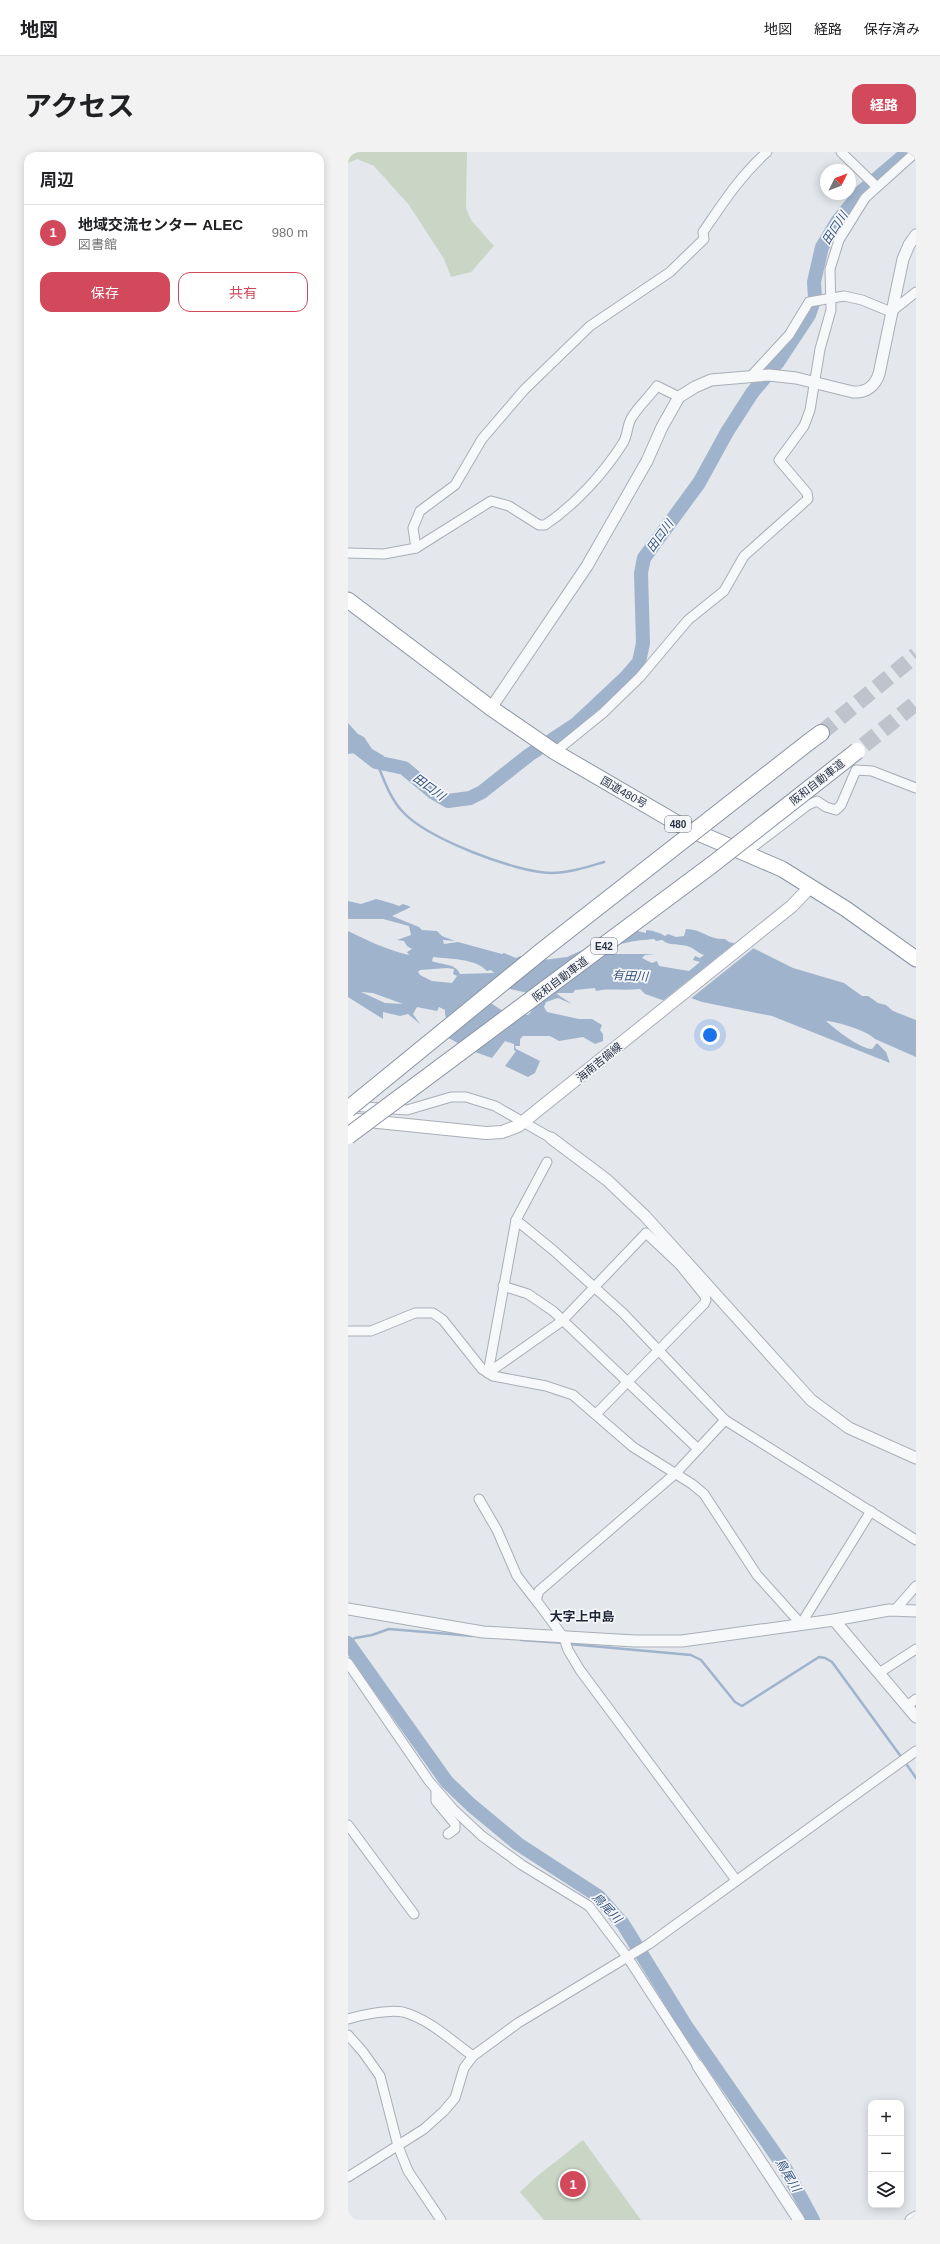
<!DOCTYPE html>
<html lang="ja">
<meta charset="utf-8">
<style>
:root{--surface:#fff;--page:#f2f2f2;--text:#202124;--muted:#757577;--line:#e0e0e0;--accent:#d1495b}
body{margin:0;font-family:Helvetica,"Noto Sans JP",sans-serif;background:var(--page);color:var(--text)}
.controls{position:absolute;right:12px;bottom:12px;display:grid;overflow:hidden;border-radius:8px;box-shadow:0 2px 10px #0003}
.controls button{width:36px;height:36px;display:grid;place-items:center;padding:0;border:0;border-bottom:1px solid var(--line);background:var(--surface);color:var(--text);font:20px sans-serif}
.compass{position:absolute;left:472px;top:12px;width:36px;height:36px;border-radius:50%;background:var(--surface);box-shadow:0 2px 10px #0003;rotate:48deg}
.you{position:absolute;left:362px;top:883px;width:14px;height:14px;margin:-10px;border:3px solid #fff;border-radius:50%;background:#1a73e8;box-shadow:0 0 0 6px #1a73e833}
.badge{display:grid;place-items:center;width:26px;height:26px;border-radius:50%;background:var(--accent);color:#fff;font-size:13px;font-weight:700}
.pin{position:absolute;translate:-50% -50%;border:2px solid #fff;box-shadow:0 1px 4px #0006}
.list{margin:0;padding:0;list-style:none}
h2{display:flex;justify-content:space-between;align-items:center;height:52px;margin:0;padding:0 16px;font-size:17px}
h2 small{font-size:13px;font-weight:400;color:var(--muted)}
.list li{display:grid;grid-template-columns:26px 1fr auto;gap:12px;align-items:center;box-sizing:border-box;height:56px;padding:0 16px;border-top:1px solid var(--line)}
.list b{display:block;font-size:15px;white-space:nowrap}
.list p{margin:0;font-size:13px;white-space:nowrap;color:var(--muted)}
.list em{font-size:13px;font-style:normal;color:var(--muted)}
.actions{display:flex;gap:8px;padding:12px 16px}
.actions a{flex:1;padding:9px 0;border:1px solid var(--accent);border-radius:12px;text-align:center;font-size:14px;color:var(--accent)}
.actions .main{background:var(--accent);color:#fff}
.icon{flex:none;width:22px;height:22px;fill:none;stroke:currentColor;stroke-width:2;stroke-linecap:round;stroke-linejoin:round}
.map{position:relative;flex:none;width:568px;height:2068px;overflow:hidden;border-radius:12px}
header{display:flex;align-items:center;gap:24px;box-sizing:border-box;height:56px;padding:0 20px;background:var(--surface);border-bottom:1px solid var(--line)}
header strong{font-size:19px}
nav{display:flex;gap:22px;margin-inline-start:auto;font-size:14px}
.intro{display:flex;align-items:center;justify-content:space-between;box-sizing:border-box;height:96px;padding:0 24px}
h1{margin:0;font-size:28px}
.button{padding:10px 18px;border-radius:12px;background:var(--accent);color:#fff;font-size:14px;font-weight:700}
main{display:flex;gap:24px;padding:0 24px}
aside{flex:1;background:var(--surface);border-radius:12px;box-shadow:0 2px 10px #0003}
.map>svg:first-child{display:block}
.green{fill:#c9d6c5}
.water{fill:#9fb4cc;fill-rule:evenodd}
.pier{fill:#e4e7ec}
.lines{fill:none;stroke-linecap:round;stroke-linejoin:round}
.stream{stroke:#9fb4cc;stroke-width:2.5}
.river{stroke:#9fb4cc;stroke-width:14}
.motorway-tunnel{stroke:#bfc3cb;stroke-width:16;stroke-dasharray:16 8;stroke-linecap:butt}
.minor-casing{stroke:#a9aeb7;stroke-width:11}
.tertiary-casing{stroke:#a9aeb7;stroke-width:13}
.secondary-casing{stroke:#a9aeb7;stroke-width:14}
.trunk-casing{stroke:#8b94a3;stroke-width:17}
.motorway-casing{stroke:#8b94a3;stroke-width:18}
.minor{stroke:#f7f8fa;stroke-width:9}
.tertiary{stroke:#f7f8fa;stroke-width:11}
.secondary{stroke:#fff;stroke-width:12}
.trunk{stroke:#fff;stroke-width:15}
.motorway{stroke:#fff;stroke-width:16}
.motorway-bridge-casing{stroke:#8b94a3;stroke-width:18;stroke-linecap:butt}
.motorway-bridge{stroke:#fff;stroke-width:16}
.labels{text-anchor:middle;stroke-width:3.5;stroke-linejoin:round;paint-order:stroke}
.shield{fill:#f4f6f9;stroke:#676e7b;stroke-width:1}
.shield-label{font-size:10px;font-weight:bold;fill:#2b3445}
.street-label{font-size:11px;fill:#2b3445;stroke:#f4f6f9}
.water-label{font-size:12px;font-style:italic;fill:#34527a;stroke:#f4f6f9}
.quarter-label{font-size:13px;font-weight:bold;fill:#1d2536;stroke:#f4f6f9}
</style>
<header>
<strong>地図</strong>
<nav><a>地図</a><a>経路</a><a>保存済み</a></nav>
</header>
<div class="intro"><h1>アクセス</h1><a class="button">経路</a></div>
<main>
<aside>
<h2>周辺<small></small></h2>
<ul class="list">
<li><span class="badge">1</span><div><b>地域交流センター ALEC</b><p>図書館</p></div><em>980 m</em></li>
</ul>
<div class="actions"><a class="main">保存</a><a>共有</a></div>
</aside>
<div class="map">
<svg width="568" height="2068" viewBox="0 0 568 2068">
<rect width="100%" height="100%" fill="#e4e7ec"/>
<g class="green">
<path d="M0,0H119L118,56L123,68L146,94L123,120L103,125L96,107L61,53L26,14L9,7L0,11Z"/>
<path d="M235,1988L293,2068H196L172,2040L188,2025Z"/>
</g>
<g class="water">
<path d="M0,571L10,582L16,585L24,597L36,604L35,607L38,608L42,606L51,611L50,613C32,627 23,610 7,601L0,602Z"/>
<path d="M28,747C33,748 47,752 51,754L55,752L63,755L44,764L71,775L74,778L89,779L94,784L107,789L95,788L96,792L110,790L154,802L156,801L168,806L172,804L195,808L219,805L281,777L298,781V778C303,778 313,781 317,784L320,782L328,785L336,784L338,777C354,777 361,788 377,787L381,790L403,795L445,816L496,831L514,844H520L530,851L538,853L545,859L568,868V905L527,887C520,879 487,869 478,869C487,877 512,897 524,897L529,891L538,900L542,911L424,864L354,850L343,846L320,850L297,842L292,837C277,839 261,836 248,839L247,836L227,838L225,841H210L209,842L224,852L210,846L198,850L196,855L199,860L231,867H244L254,873L252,878L255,882V889L247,892L235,885L211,889L202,884H175L172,887V894H167L168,897L192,909L187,921L180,925L157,914L168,899L166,898V892L157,889L144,906L124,899L97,884L99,868L97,862V858L91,855L89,859L69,855L65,862L72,872L60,862L52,864L35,860V867L0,845V779C21,789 39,798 61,803L59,800L64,797L59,794L56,789L49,788L63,783L61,774L35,767H0V749L13,752ZM306,787L308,789L314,788C323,795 332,791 342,795C348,798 350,801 356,803L352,806L347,804L345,808L352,810L341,819L311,814L309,809L304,811L294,806L297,803L307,802H254C271,789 287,789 306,787ZM85,805C101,807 127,806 139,819L143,818L146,821L112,822C108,811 93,813 84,809ZM99,816L106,817L105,822L109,824L104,831L84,829L72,823L70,820L72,818ZM158,836L184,842C185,850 187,857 180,863L155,859L141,850L123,846L130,842ZM13,840L25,841L55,852L37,851Z"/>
</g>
<path class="pier" d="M390,789L407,795L341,848L320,852L313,850Z"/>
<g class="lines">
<g class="stream">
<path d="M31,616C37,631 43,647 54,659C78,686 166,720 203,721C221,721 239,715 256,710"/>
<path d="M173,1488L216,1491"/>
<path d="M0,1490L7,1486L24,1483L41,1477L125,1484"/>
<path d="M221,1492L343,1503L353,1508L387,1550L394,1554L471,1505L477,1506L484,1510L554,1606"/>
<path d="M557,1610L568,1626"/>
</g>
<g class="river">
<path d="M0,588L28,610L56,616L86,641L100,649L122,646L134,640L181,603L228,572L278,525L291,510L295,491L293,421L296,406L351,331L379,280L404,241L430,210L461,163L467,146L466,130L474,95L489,70L514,39L560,0"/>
<path d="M0,1491L99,1630L123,1653L170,1692L250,1744L275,1772L338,1874L437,2016L465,2068"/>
</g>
<g class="motorway-tunnel">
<path d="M473,581L568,503"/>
<path d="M516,593L568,551"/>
</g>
<g class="minor-casing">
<g id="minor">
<path d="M493,0L528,34"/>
<path d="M404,223L441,183L461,150L496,144L514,148L543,160L568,140"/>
<path d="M68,396L65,376L72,359L107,333L134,287L176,238L242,174L322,120L356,87L355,80C375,51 392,24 419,0"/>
<path d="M0,401L36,402L68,396L143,349L161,354L191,373H197C227,353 256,321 275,291C280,283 279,272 284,265C291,254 301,245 309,234L331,245"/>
<path d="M207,600L255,561L292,525L340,468L376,439L396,404L460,347L459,341L431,308L456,274L462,258L472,197L483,158L482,117L491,88L517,46L568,0"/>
<path d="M397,701L460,653L469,649L478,655L488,658L493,653L508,618L524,619L568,636"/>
<path d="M3,954L59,958L103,945H118L147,954L203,986"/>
<path d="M168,1068L205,1098L275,1161L377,1268L568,1388"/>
<path d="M155,1134L180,1142L205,1159L350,1297"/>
<path d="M0,1179H23L67,1161H85L95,1168L134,1217L145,1224L198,1234L225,1243L285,1295L344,1332L356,1342L409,1423L453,1472L523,1359"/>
<path d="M140,1221L214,1169L298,1081L332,1113L338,1108"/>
<path d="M140,1221L168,1068L199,1010"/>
<path d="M248,1262L356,1152L358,1148L357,1144L332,1113"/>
<path d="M377,1268L328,1321L191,1439L188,1448L216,1486L220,1498L232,1518L388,1728"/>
<path d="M131,1347L149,1378L169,1424L190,1451"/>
<path d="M547,1458L568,1434"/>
<path d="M0,1511L81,1629L105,1657L134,1684L174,1713L241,1754L280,1806L350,1914"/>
<path d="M531,1521L568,1497"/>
<path d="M559,1554L568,1547"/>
<path d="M88,1639V1649L107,1672V1677L100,1682"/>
<path d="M0,1673L66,1762"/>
<path d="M0,1867C13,1863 42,1857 55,1860C81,1867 104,1889 125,1904"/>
<path d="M0,1883L15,1900L32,1924L50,1994L60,2019L93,2068"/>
<path d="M0,2025L76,1977L96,1959L107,1946L116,1916L125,1904L170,1871L301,1792L568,1599"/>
</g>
</g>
<g class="tertiary-casing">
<g id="tertiary">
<path d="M143,556L239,414L299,309L314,275L331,245L347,235L363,228L421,223L448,226L505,240C518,241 527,234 531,222L555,107L561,93L568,83"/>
<path d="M203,986L259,1028L297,1064L463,1248L501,1276L568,1306"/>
<path d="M0,1457L135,1480L287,1489H334L486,1468L541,1458L568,1459"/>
<path d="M486,1468L568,1565"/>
<path d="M350,1914L451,2068"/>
<path d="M563,2068L568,2065"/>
</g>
</g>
<g class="secondary-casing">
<path id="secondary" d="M0,967L138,981L154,980L170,974L444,754L463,734"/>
</g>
<g class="trunk-casing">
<path id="trunk" d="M0,448L143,556L207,600L334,674L434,717L498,757L568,807"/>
</g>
<g class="motorway-casing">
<path id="motorway" d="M462,589L473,581"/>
</g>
<use href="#minor" class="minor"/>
<use href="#tertiary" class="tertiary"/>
<use href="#secondary" class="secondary"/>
<use href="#trunk" class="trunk"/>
<use href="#motorway" class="motorway"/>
<g class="motorway-bridge-casing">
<g id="motorway-bridge">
<path d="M0,957L195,798L462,589"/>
<path d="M0,984L365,712L509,599"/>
</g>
</g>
<use href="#motorway-bridge" class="motorway-bridge"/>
</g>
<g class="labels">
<g class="shield">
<rect x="317" y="664" width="26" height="16" rx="3"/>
<rect x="243" y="786" width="26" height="16" rx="3"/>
</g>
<g class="shield-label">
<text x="330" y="676">480</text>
<text x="256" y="798">E42</text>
</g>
<g class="street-label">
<text transform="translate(469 630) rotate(-38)" y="4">阪和自動車道</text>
<text transform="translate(276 640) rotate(30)" y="4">国道480号</text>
<text transform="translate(212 827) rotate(-37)" y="4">阪和自動車道</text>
<text transform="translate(251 910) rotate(-39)" y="4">海南吉備線</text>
</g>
<g class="water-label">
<text transform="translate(487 76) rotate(-57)" y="4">田口川</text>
<text transform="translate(312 384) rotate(-54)" y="4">田口川</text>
<text transform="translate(81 635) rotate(36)" y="4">田口川</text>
<text transform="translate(282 824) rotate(3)" y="4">有田川</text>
<text transform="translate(259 1756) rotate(46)" y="4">鳥尾川</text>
<text transform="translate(440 2023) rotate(59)" y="4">鳥尾川</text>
</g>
<g class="quarter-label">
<text x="234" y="1469">大字上中島</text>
</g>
</g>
</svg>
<div class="controls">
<button>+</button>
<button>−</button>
<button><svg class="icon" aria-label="layers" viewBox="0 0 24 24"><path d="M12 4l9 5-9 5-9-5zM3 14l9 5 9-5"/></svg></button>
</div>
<svg class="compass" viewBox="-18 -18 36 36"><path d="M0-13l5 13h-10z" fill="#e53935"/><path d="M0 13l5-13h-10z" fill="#757577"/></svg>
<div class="you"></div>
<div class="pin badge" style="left:225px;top:2032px">1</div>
</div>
</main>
